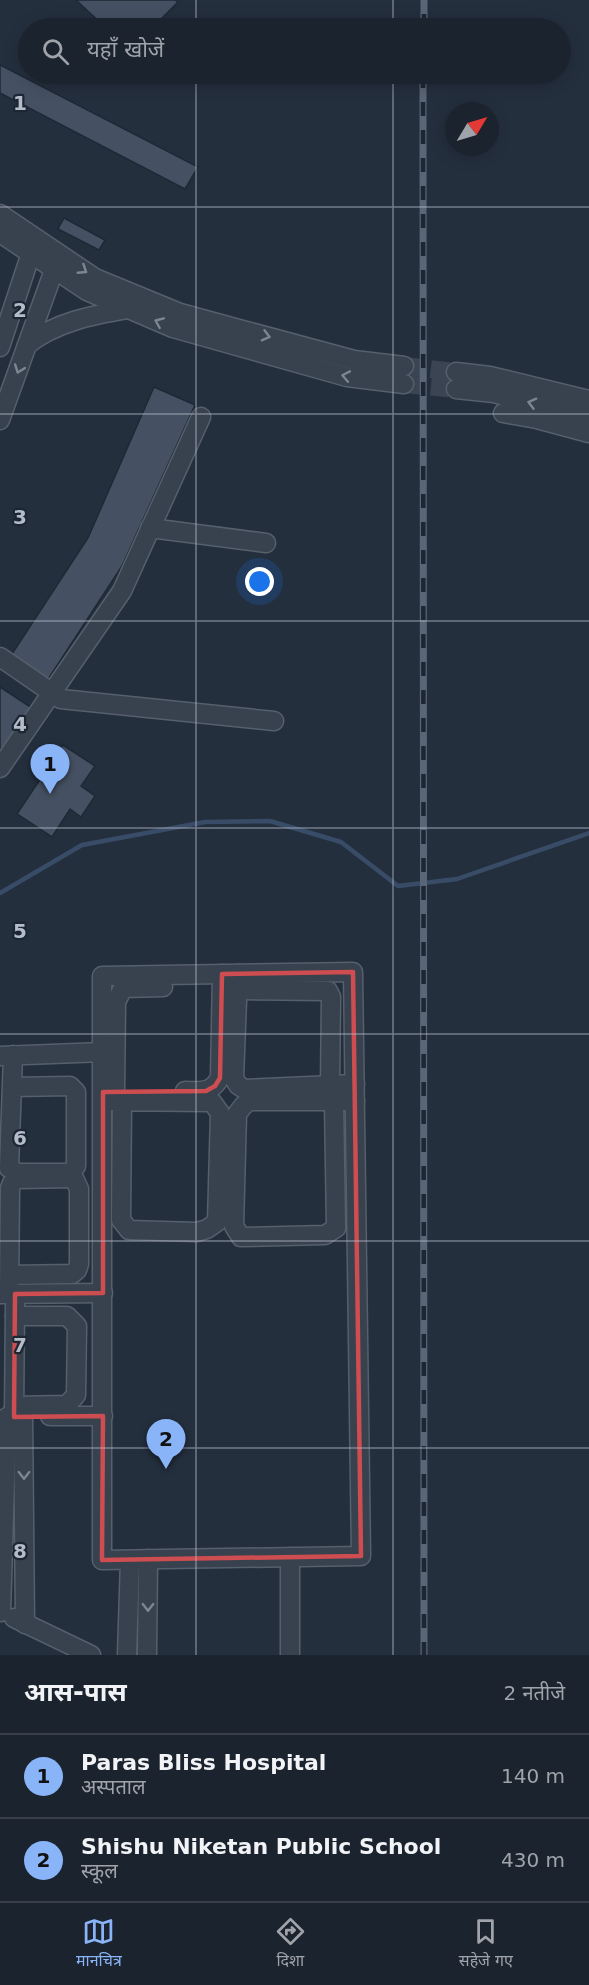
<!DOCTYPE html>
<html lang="hi">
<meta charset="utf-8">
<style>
:root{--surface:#1b232e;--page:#282f3a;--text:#f1f3f6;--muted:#a0a4aa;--line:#39404a;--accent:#8ab4f8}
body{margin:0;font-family:"DejaVu Sans","Noto Sans Devanagari",sans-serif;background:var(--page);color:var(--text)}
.compass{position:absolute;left:445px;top:102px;width:54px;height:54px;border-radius:50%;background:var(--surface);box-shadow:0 3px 15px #0003;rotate:52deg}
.you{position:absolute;left:260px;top:582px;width:21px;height:21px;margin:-15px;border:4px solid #fff;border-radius:50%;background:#1a73e8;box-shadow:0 0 0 9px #1a73e833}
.badge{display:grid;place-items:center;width:39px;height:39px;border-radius:50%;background:var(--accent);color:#111;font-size:20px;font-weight:700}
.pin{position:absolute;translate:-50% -50px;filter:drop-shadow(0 2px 3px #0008)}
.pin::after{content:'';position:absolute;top:32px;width:21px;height:18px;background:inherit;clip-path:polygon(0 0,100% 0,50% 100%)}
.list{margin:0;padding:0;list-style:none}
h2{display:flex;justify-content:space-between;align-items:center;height:78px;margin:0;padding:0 24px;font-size:26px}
h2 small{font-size:20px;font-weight:400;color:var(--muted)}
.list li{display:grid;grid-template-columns:39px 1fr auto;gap:18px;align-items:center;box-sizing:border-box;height:84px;padding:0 24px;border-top:2px solid var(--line)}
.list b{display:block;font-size:22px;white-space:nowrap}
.list p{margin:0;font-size:20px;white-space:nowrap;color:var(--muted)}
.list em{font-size:20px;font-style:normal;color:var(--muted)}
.icon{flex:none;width:33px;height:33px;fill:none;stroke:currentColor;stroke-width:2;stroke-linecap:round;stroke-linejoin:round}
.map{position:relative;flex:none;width:589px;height:1655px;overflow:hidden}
.search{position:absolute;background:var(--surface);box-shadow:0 3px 15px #0003;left:18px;right:18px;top:18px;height:66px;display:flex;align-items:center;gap:15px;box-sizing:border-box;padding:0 21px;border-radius:33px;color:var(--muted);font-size:22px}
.sheet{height:246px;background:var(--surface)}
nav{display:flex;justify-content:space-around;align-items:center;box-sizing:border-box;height:84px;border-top:2px solid var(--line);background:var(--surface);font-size:16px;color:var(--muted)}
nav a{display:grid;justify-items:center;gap:3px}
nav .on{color:var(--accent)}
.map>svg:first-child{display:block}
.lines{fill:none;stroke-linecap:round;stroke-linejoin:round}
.stream{stroke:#394c67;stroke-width:4.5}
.building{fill:#455162;stroke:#1f2835;stroke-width:1.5}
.minor-tunnel{stroke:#3a4453;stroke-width:18;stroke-dasharray:18 9;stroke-linecap:butt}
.minor-casing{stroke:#565f6c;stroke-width:21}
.minor{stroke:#38414e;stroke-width:18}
.rail-casing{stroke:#5a6575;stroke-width:7}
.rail{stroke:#1d2633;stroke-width:4.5;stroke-dasharray:14;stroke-linecap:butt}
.oneway{stroke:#7c8592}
.marked{fill:none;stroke:#ce4d50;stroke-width:4.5;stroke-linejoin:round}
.grid{fill:none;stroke:#b4bcc9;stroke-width:1.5;stroke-opacity:0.55}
.grid-label{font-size:20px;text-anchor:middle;font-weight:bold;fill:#b4bcc9;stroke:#1d2633;stroke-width:4.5;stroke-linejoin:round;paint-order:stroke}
</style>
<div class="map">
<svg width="589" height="1655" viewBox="0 0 589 1655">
<rect width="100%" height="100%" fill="#242f3e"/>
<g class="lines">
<path class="stream" d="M0,893L82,845L205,822L270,821L341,842L398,886L457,879L589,833"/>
</g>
<g class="building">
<path d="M76,0H175L178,2L152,28H106Z"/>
<path d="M0,65L198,167L185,189L0,93Z"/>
<path d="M64,218L105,240L99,250L58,229Z"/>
<path d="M154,387L195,405L122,566L45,684L10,657L88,538Z"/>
<path d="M0,687L32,708L0,751Z"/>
<path d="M63,745L95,766L81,786L95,796L81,817L70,809L52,837L17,814Z"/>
</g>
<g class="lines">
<g class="minor-tunnel">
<path d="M404,366L456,372"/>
<path d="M404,384L456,389"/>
</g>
<g class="minor-casing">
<g id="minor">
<path d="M0,214L95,278L180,313L354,360L404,366"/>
<path d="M0,233L87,291L173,328L347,377L404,384"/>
<path d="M27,345C55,322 93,315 128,309"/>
<path d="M0,347L34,244"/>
<path d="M456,372L490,376L589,400"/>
<path d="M456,389L494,393L589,418"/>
<path d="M503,413L537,419L589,433"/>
<path d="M0,420L58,259"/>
<path d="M150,528L266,543"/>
<path d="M0,657L61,699L274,721"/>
<path d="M0,768L122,591L201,417"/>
<path d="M353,972L361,1556L102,1560V976Z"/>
<path d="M238,974L234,1078L238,1085L244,1089L355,1084"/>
<path d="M237,990L328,991L331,997L330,1085"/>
<path d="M0,1056L103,1052"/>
<path d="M12,1087L70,1086L76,1092V1166L70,1173H18L9,1168L13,1055"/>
<path d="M185,1091C202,1091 210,1094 220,1078L222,974"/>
<path d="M115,1092L116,1002L123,988L163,987"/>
<path d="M103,1101L212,1102L220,1113L217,1222L207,1229L197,1232L129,1230L121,1220L122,1101"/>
<path d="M334,1101L336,1228L325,1235L241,1237L234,1226L237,1114L243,1106L249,1101H355"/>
<path d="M0,1294L103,1293"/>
<path d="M9,1294L10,1188L12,1183L17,1179L74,1178L79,1189V1264L77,1270L72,1274L9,1275"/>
<path d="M14,1406L67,1405L76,1395L77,1326L67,1316H15"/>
<path d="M50,1416H103"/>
<path d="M14,1417L15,1304"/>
<path d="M23,1417L25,1624"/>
<path d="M290,1557V1655"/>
<path d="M1,1612L7,1417"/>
<path d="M14,1618L91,1655"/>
<path d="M127,1655L130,1560"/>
<path d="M147,1655L148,1559"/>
</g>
</g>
<use href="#minor" class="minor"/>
<g class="rail-casing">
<g id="rail">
<path d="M424,28V0"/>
<path d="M423,74L424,1655"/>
</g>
</g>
<use href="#rail" class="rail"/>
</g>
<defs><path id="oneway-chevron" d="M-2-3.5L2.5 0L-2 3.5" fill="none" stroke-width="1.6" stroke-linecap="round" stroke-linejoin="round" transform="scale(1.5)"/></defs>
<g class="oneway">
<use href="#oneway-chevron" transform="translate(83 270) rotate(33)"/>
<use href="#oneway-chevron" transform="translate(159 322) rotate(-157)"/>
<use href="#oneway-chevron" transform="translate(266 336) rotate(15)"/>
<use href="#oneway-chevron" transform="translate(19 369) rotate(110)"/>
<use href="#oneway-chevron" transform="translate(346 376) rotate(-169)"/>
<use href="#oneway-chevron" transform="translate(532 403) rotate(-165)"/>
<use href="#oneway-chevron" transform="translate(24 1475) rotate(90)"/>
<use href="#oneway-chevron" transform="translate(148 1607) rotate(90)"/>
</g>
<path class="marked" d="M353,972L361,1556L102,1560L103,1416L14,1417L15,1294L103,1293V1092L206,1091L215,1086L220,1078L222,974Z"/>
<path class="grid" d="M196,0V28M393,0V28M196,74V1655M393,74V1655M0,207H589M0,414H589M0,621H589M0,828H589M0,1034H589M0,1241H589M0,1448H589"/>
<g class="grid-label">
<text x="20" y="110">1</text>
<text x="20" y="317">2</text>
<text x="20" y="524">3</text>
<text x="20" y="731">4</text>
<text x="20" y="938">5</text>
<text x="20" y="1145">6</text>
<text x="20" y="1352">7</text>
<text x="20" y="1558">8</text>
</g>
</svg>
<svg class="compass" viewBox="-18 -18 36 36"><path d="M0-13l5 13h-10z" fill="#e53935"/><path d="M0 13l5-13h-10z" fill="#a0a4aa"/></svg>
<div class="you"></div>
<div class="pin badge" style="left:50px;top:794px">1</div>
<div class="pin badge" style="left:166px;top:1469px">2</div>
<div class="search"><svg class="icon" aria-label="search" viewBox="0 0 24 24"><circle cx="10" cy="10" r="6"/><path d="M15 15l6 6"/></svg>यहाँ खोजें</div>
</div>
<section class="sheet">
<h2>आस-पास<small>2 नतीजे</small></h2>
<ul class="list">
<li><span class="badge">1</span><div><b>Paras Bliss Hospital</b><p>अस्पताल</p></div><em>140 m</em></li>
<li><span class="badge">2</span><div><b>Shishu Niketan Public School</b><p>स्कूल</p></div><em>430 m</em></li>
</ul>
</section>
<nav>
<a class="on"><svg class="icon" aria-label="map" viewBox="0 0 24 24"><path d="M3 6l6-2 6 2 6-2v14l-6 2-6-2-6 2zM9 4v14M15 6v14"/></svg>मानचित्र</a>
<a><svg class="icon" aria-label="directions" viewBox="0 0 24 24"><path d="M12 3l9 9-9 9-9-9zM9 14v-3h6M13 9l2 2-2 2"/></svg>दिशा</a>
<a><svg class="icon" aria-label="saved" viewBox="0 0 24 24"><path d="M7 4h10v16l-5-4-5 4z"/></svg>सहेजे गए</a>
</nav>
